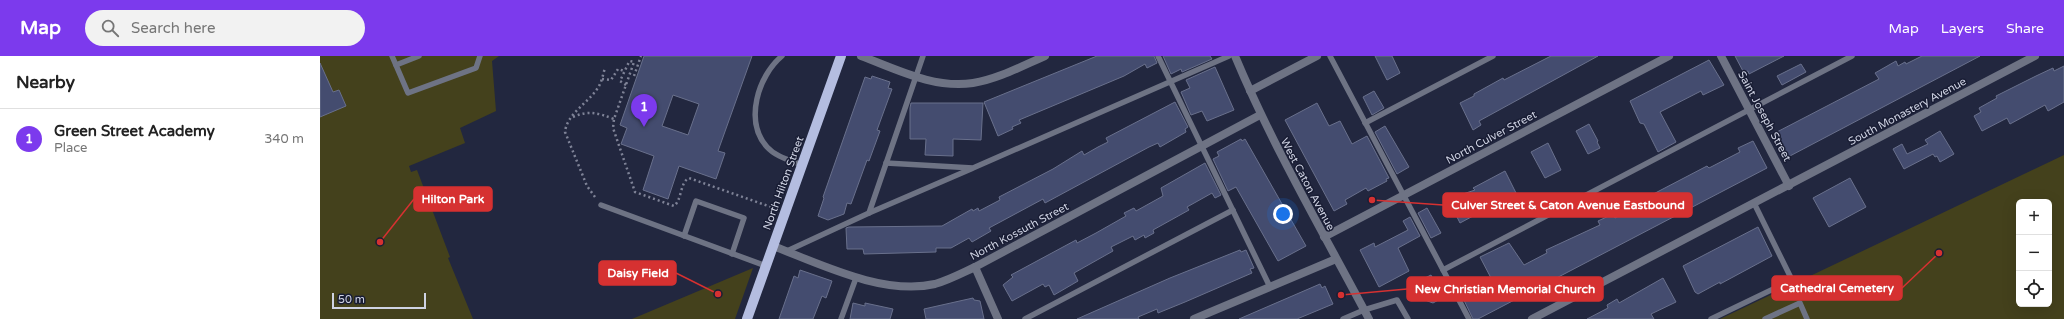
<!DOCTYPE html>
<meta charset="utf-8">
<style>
:root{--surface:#fff;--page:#f2f2f2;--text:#222;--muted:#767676;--line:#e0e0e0;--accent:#7c3aed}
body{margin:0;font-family:"Varela Round",sans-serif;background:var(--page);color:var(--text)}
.controls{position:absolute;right:12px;bottom:12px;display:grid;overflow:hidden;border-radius:6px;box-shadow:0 4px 16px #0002}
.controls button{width:36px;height:36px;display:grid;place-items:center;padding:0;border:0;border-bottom:1px solid var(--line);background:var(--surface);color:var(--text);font:20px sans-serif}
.scale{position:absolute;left:12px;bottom:10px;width:94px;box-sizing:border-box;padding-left:4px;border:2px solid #cfd3e3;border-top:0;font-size:11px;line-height:14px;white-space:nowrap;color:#cfd3e3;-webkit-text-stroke:3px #191d34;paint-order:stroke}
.you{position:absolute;left:963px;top:158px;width:14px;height:14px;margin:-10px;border:3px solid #fff;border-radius:50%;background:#1a73e8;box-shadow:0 0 0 6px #1a73e833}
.badge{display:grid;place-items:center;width:26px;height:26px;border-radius:50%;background:var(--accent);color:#fff;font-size:13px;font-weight:700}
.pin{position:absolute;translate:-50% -33px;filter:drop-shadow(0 1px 2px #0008)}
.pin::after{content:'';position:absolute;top:21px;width:14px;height:12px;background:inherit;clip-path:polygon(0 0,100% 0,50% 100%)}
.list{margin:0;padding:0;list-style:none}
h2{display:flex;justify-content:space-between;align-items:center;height:52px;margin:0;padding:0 16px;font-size:17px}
h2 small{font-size:13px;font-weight:400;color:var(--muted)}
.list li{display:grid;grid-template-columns:26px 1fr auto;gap:12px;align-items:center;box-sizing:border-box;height:60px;padding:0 16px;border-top:1px solid var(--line)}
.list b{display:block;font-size:15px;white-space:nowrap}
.list p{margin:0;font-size:13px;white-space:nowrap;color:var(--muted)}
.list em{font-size:13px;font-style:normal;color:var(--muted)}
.icon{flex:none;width:22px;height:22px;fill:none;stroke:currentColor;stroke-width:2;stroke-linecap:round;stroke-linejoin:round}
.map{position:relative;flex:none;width:1744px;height:263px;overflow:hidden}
header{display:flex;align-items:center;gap:24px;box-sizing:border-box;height:56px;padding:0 20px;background:var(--accent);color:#fff}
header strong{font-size:19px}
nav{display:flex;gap:22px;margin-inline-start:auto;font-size:14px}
.search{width:280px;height:36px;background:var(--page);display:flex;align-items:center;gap:10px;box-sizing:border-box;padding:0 14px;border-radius:22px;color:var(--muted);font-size:15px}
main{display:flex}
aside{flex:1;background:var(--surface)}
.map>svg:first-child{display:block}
.green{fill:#44411c;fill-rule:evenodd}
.building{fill:#444c6f;stroke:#69708c;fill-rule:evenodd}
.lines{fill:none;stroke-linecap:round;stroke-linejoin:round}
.path{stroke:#7f8397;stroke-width:2.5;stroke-dasharray:2 3;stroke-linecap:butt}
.lane{stroke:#6e7384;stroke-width:5.5}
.street{stroke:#6e7384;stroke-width:8}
.primary{stroke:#b4bde0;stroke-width:10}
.labels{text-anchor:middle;stroke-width:3;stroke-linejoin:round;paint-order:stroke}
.street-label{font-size:11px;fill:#cfd3e3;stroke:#191d34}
.leader{fill:none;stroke:#d63131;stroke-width:1.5}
.callout-dot{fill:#d63131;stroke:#191d34;stroke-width:1.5}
.callout{fill:#d63131;stroke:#d63131;stroke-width:1.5}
.callout-label{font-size:12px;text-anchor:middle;font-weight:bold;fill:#fff}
</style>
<header>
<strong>Map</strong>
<div class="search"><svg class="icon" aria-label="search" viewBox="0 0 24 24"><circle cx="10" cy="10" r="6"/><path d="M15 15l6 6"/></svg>Search here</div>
<nav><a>Map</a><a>Layers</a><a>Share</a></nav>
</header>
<main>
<aside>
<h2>Nearby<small></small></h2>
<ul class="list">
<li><span class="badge">1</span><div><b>Green Street Academy</b><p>Place</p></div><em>340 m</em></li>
</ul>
</aside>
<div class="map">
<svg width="1744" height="263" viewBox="0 0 1744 263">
<rect width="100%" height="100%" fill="#22273f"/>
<g class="green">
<path d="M0,0H179L172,5L176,55L140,72L145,87L89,110L91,116L97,114L130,201L128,202L153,263H0Z"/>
<path d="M1744,99V263H1400ZM1699,146H1729V248H1699Z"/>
<path d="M433,212L415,263H312Z"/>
</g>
<g class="building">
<path d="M324,0H432L398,95L405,97L396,123L359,110L348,143L323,134L334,100L301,88L307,72L300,69ZM353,39L379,48L368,79L342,70Z"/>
<path d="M777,0H834L837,7L827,12L825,8L804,20L699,64L701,67L692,71L693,73L678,80L664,46Z"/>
<path d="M843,0H890L892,3L862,16L861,13L851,18Z"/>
<path d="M1055,0H1072L1080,17L1067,24Z"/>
<path d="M1231,0H1278L1159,65L1161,69L1153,74L1140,47L1154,40V38L1183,22L1184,24Z"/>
<path d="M1415,0H1464L1429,18L1428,15L1424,17Z"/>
<path d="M1602,0H1660L1468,101L1455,77L1559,23L1555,17L1576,5L1578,10L1585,6L1586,8Z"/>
<path d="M1389,4L1404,29L1383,39L1381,35L1340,56L1356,86L1338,96L1324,68L1320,67L1310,45Z"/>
<path d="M0,7L13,36L19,34L26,50L0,61Z"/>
<path d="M1481,8L1486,16L1462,29L1457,20Z"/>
<path d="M1744,10V46L1728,55L1725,49L1690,68L1687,62L1662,75L1654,60L1661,56L1659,52L1677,42L1676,40L1716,20L1733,12L1734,15Z"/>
<path d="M895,11L914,54L887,65L882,55L871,59L861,36L870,32L866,24Z"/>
<path d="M552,20L570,26L568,32L572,33L557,74L560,75L549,105L547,104L531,148L527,147L524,158L508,164L498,160L504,142L503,141L545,21L551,23Z"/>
<path d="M1054,35L1064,52L1052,59L1043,41Z"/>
<path d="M855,46L868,71L865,73L866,76L840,91L838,87L829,91L725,147L723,143L669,172L671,175L652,186L649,182L631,192H616V196L544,198L543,193H527L526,172L529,171L622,170L652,153L653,155L658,152L659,155L680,144L679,141L733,113L762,95L764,99L778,91L788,86L786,82Z"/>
<path d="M591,47H663L661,84L633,83V100L605,99L606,83H590V52Z"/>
<path d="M997,47L1009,70L1020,65L1032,88L1047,80L1069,122L1066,123L1067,125L1048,135L1046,132L1025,144L1027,148L1014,155L965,64Z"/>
<path d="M1269,68L1278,85L1277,86L1280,92L1268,98L1256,75Z"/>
<path d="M1065,70L1089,111L1077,118L1055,76Z"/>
<path d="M1620,75L1634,98L1620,106L1617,100L1615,101L1613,98L1584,113L1573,93L1582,88L1587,98L1608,88L1605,84Z"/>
<path d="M921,83L922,85L925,83L986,190L958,205L916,131L908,135L893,103L899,100L897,96Z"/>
<path d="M1433,85L1447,112L1158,263H1153L1141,238L1171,222L1160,201L1189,187L1204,209L1227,197L1226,194L1280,169L1278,165L1293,158L1295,162L1320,149L1318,146L1387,110L1389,112L1420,96L1418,92Z"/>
<path d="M1228,87L1241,114L1225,122L1211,96Z"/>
<path d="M885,107L901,139L895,142L892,137L867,151L869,154L833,174L834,177L825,182L824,179L815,184L813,180L791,191L793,195L754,217L758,225L734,239L729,229L725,231L723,228L692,245L683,229L693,221L691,219L756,184L757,187L776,177L806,160L804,157L814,152L816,155L843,140L841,132Z"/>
<path d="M1185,115L1196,137L1140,167L1128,143L1155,134L1153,132Z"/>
<path d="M1530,122L1546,151L1509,171L1493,142Z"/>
<path d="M1107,152L1121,177L1111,182L1098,157Z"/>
<path d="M1090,161L1100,180L1078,192L1089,215L1059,231L1040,194L1054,187L1055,191L1088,174L1083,165Z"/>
<path d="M1438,171L1452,200L1400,228V226L1378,238L1375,236L1363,210Z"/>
<path d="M920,194L921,196L926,194L934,212L930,213L932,217L865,246L838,257L837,253L818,261L819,263H757L850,222Z"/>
<path d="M480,214L512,225L506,242L502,240L493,263H459L474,220L478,222Z"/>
<path d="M1111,219L1122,242L1113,247L1105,244L1095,227Z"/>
<path d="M1343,222L1356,246L1331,258L1334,263H1267L1288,252L1287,249L1297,243L1299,247Z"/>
<path d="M1000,228L1002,232L1005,230L1013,248L977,263H919Z"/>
<path d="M653,242L654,244L660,245L664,263H606L604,253Z"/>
<path d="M533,247L545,250V247L573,253L570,263H530Z"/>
</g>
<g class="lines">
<g class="path">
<path d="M314,20L321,0"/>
<path d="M282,23L291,24L298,13L304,15"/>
<path d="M306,29L300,25L308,8L310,5L314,6L294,63L293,72L315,136L354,150C362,144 360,126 369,122L451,151"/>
<path d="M253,61C269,54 278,57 294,63"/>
<path d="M275,141L267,130L245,76C247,57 270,46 279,30C282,25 283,18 285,12"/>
</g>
<g class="lane">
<path d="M72,0L88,37L156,12L160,0"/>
<path d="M462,0C438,20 424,65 447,91C456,101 470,104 482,109"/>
<path d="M838,0L950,231"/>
<path d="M1010,0L1149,263"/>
<path d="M76,9L99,0"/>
<path d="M1045,67L1173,0"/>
<path d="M566,107L653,112L909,0"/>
<path d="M281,149L446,210"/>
<path d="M549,157L651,113"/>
<path d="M364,180L376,145L424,162L412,198"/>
<path d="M467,195L549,157L603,0"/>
<path d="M1123,214L1532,0"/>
<path d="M521,263L536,222"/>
<path d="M705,263L913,154"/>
<path d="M1023,263L1044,254L1077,244L1088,263"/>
<path d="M1391,263L1472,224L1434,147"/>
<path d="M1445,263L1480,247L1487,263"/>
</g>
<g class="street">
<path d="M541,0C576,13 614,33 653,27C678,23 702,10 725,0"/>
<path d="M915,0C953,91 1003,176 1049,263"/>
<path d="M1401,0L1469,130"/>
<path d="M930,35L997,0"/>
<path d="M1004,181L1349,0"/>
<path d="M453,190C500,208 564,240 615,228C629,224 642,217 655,211L940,59"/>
<path d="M655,211L678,263"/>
<path d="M874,263L1016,203"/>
<path d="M1212,263L1715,0"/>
</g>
<path class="primary" d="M427,263L521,0"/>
</g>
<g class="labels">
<g class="street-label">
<text transform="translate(1587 55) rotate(-28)" y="4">South Monastery Avenue</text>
<text transform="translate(1445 60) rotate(62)" y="4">Saint Joseph Street</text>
<text transform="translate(1171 81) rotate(-28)" y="4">North Culver Street</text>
<text transform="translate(463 127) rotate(-70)" y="4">North Hilton Street</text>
<text transform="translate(988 128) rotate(62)" y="4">West Caton Avenue</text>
<text transform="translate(699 175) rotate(-28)" y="4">North Kossuth Street</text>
</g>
</g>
<path class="leader" d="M60 186L94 143M1052 144L1123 149M398 238L356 217M1619 197L1582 232M1021 239L1087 233"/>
<g class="callout-dot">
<circle cx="60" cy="186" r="4"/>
<circle cx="1052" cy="144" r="4"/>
<circle cx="398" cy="238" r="4"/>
<circle cx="1619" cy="197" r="4"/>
<circle cx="1021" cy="239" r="4"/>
</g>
<g class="callout">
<rect x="94" y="131" width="78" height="24" rx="4"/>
<rect x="1123" y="137" width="249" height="24" rx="4"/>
<rect x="279" y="205" width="77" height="24" rx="4"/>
<rect x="1452" y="220" width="130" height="24" rx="4"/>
<rect x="1087" y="221" width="196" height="24" rx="4"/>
</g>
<g class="callout-label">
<text x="133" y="147">Hilton Park</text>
<text x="1248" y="153">Culver Street &amp; Caton Avenue Eastbound</text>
<text x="318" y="221">Daisy Field</text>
<text x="1517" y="236">Cathedral Cemetery</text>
<text x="1185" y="237">New Christian Memorial Church</text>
</g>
</svg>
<div class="controls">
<button>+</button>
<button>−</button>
<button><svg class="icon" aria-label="locate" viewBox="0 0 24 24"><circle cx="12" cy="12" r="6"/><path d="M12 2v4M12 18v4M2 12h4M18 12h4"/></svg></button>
</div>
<div class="scale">50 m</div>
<div class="you"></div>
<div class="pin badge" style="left:324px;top:71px">1</div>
</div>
</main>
